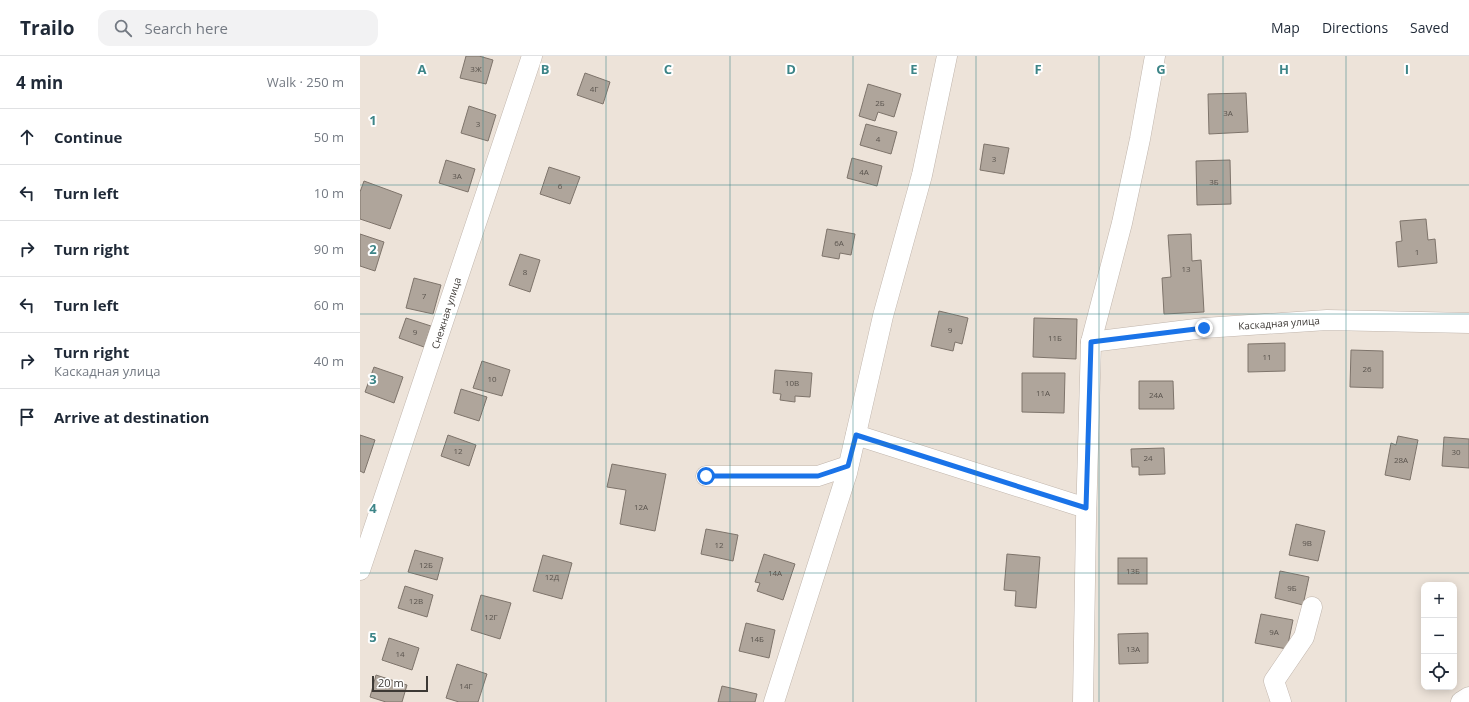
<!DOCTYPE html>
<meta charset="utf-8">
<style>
:root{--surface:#fff;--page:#f2f2f3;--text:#1f2937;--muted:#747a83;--line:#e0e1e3}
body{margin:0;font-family:"Open Sans",sans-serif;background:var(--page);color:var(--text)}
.controls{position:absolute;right:12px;bottom:12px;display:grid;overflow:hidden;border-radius:8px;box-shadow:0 2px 10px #0003}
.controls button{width:36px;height:36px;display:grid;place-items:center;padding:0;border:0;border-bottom:1px solid var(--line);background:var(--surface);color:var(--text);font:20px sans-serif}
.scale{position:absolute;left:12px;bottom:10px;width:56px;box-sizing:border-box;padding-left:4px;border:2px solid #3d3935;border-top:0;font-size:11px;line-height:14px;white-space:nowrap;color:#3d3935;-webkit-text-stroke:3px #fff;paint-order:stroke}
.stop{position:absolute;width:12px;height:12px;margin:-9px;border:3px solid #1a73e8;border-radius:50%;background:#fff}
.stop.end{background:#1a73e8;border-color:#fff;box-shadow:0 1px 4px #0008}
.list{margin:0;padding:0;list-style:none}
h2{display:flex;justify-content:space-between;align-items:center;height:52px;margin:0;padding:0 16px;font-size:17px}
h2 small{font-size:13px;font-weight:400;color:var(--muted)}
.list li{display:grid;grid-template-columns:26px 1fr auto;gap:12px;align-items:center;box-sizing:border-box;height:56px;padding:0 16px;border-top:1px solid var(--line)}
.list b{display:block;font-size:15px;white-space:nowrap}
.list p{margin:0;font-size:13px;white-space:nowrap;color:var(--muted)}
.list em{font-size:13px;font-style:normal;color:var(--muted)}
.icon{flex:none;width:22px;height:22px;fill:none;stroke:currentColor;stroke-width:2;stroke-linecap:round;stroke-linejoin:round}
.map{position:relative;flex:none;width:1109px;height:646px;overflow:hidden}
header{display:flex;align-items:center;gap:24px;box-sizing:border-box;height:56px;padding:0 20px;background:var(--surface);border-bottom:1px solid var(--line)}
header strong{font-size:19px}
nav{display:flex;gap:22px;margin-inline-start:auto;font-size:14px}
.search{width:280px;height:36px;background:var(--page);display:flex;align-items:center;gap:10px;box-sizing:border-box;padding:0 14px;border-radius:12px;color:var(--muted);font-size:15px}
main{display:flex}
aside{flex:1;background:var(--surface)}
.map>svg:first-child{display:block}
.building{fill:#afa59b;stroke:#7e746b}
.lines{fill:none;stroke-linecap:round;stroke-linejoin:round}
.minor-casing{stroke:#c0b5ac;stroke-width:21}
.minor{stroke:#fff;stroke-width:20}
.route{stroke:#1a73e8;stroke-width:5}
.grid{fill:none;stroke:#3d8588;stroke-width:1;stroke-opacity:0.55}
.labels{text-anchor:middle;stroke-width:4;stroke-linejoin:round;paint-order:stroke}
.number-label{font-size:8px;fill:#5a544e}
.street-label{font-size:10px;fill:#3d3935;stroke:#fff}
.grid-label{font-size:13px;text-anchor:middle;font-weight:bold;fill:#3d8588;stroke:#fff;stroke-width:4;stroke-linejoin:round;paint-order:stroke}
</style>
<header>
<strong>Trailo</strong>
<div class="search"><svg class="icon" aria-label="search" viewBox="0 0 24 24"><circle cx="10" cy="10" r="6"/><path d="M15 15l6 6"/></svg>Search here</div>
<nav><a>Map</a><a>Directions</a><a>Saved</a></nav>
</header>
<main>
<aside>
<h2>4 min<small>Walk · 250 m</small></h2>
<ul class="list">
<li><svg class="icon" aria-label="ahead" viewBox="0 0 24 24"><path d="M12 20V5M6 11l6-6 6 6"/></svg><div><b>Continue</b></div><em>50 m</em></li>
<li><svg class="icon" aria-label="left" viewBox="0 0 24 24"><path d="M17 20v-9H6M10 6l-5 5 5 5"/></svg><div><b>Turn left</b></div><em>10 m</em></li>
<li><svg class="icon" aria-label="right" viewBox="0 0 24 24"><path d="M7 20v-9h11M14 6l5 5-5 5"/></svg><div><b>Turn right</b></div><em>90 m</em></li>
<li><svg class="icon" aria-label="left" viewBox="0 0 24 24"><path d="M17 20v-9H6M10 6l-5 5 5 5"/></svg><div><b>Turn left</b></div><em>60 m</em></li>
<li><svg class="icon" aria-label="right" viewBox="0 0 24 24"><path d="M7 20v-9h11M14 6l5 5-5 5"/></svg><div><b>Turn right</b><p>Каскадная улица</p></div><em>40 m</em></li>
<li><svg class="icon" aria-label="arrive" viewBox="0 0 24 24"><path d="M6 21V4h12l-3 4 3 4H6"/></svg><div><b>Arrive at destination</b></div></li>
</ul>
</aside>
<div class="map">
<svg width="1109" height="646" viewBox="0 0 1109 646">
<rect width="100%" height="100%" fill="#ede3d9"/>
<g class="building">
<path d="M106,0H119L133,4L126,28L100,22Z"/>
<path d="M225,17L250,26L243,48L217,39Z"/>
<path d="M508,28L541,38L534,61L518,56L515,65L499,60Z"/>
<path d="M886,37L888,76L849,78L848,38Z"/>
<path d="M109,50L136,59L128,85L101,77Z"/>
<path d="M506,68L537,76L531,98L500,89Z"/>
<path d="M624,88L649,92L644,118L620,114Z"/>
<path d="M492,102L522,110L517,130L487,122Z"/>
<path d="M86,104L115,113L108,136L79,127Z"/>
<path d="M870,104L871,148L837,149L836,105Z"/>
<path d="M189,111L220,121L210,148L180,138Z"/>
<path d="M4,125L42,139L30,173L0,163V136Z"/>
<path d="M1066,163L1068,184L1075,183L1077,207L1038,211L1036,186L1042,185L1040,165Z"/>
<path d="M467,173L495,178L491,199L480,197L479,203L462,200Z"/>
<path d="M0,178L24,186L15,215L0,210Z"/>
<path d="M831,178L832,205L841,204L844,256L804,258L802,222L811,221L808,179Z"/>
<path d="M160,198L180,204L170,236L149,229Z"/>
<path d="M54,222L81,229L73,258L46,252Z"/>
<path d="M579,255L608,262L602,288L595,286L593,295L571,290Z"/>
<path d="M46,262L71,270L64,291L39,282Z"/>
<path d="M674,262L717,263L716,303L673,301Z"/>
<path d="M925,287V315L888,316V288Z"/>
<path d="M991,294L1023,295V332L990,331Z"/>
<path d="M122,305L150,314L142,340L113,332Z"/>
<path d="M14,311L43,321L34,347L5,336Z"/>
<path d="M415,314L452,317L450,341L435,340V346L420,344L421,338L413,337Z"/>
<path d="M662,317H705L704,357L662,356Z"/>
<path d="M779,325H813L814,353H779Z"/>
<path d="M101,333L127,341L119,365L94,357Z"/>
<path d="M0,379L15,384L4,417L0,415Z"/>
<path d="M88,379L116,389L109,410L81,400Z"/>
<path d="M1038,380L1058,384L1050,424L1025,419L1031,387L1036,389Z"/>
<path d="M1084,381L1109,383V412L1082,410Z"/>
<path d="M804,392L805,418L779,419V411H772L771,393Z"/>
<path d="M252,408L306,418L295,475L260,468L266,434L247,431Z"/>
<path d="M936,468L965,475L958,505L929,499Z"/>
<path d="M346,473L378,479L373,505L341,498Z"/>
<path d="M55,494L83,502L77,524L48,516Z"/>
<path d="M404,498L435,508L423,544L397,535L400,527L395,526Z"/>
<path d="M647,498L680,501L676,552L655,550L656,535L644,534Z"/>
<path d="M183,499L212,507L202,543L173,535Z"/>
<rect x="758" y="502" width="29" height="26"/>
<path d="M920,515L949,521L943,549L915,542Z"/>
<path d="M45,530L73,539L67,561L38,552Z"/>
<path d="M121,539L151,547L140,583L111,574Z"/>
<path d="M901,558L933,564L927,593L895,587Z"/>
<path d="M386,567L415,574L409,602L379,595Z"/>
<path d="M788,577V607L759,608L758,578Z"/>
<path d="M29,582L59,592L52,614L22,604Z"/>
<path d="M97,608L127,618L118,646H99L86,642Z"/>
<path d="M16,619L47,629L42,646H26L10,641Z"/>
<path d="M362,630L397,638L395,646H358Z"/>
</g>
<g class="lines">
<g class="minor-casing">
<g id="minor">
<path d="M731,286L844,272L967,264L1109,267"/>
<path d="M496,379L726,452"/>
<path d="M346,420H458L488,410"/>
<path d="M0,514L172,0"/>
<path d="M414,646L487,417L523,260L562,119L587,0"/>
<path d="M723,646L726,464L731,286L762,167L780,83L795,0"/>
<path d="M921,646L914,625L944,581L952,551"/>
<path d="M1101,646L1109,641"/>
</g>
</g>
<use href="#minor" class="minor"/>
</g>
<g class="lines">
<path class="route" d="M346,420H458L488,410L496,379L726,452L731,286L844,272"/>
</g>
<path class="grid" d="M123,0V646M246,0V646M370,0V646M493,0V646M616,0V646M739,0V646M863,0V646M986,0V646M0,129H1109M0,258H1109M0,388H1109M0,517H1109"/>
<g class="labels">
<g class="number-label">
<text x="116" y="16">3Ж</text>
<text x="234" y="36">4Г</text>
<text x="520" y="50">2Б</text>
<text x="868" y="60">3А</text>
<text x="118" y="71">3</text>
<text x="518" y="86">4</text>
<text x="634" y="106">3</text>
<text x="504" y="119">4А</text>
<text x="97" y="123">3А</text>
<text x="854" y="129">3Б</text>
<text x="200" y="133">6</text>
<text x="479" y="190">6А</text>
<text x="1057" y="199">1</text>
<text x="826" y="216">13</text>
<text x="165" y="219">8</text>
<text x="64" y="243">7</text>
<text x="590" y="277">9</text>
<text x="55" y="279">9</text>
<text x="695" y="285">11Б</text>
<text x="907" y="304">11</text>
<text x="1007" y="316">26</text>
<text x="132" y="326">10</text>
<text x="432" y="330">10В</text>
<text x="683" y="340">11А</text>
<text x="796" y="342">24А</text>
<text x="98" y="398">12</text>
<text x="1096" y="399">30</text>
<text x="788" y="405">24</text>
<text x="1041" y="407">28А</text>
<text x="281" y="454">12А</text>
<text x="947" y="490">9В</text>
<text x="359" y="492">12</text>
<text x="66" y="512">12Б</text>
<text x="773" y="518">13Б</text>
<text x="415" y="520">14А</text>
<text x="192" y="524">12Д</text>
<text x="932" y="535">9Б</text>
<text x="56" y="548">12В</text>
<text x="131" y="564">12Г</text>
<text x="914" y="579">9А</text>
<text x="397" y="586">14Б</text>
<text x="773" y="596">13А</text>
<text x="40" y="601">14</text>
<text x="106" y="633">14Г</text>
</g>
<g class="street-label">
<text transform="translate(86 257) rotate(-72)" y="4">Снежная улица</text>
<text transform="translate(919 267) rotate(-4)" y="4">Каскадная улица</text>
</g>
</g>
<g class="grid-label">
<text x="62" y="18">A</text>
<text x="185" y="18">B</text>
<text x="308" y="18">C</text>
<text x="431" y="18">D</text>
<text x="554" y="18">E</text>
<text x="678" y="18">F</text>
<text x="801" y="18">G</text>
<text x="924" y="18">H</text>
<text x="1047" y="18">I</text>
<text x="13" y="69">1</text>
<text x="13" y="198">2</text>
<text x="13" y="328">3</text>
<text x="13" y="457">4</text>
<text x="13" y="586">5</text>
</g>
</svg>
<div class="controls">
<button>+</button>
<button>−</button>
<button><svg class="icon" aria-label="locate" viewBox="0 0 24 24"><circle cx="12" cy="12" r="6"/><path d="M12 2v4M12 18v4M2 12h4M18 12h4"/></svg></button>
</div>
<div class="scale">20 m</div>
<div class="stop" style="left:346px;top:420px"></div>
<div class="stop end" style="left:844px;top:272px"></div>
</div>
</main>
